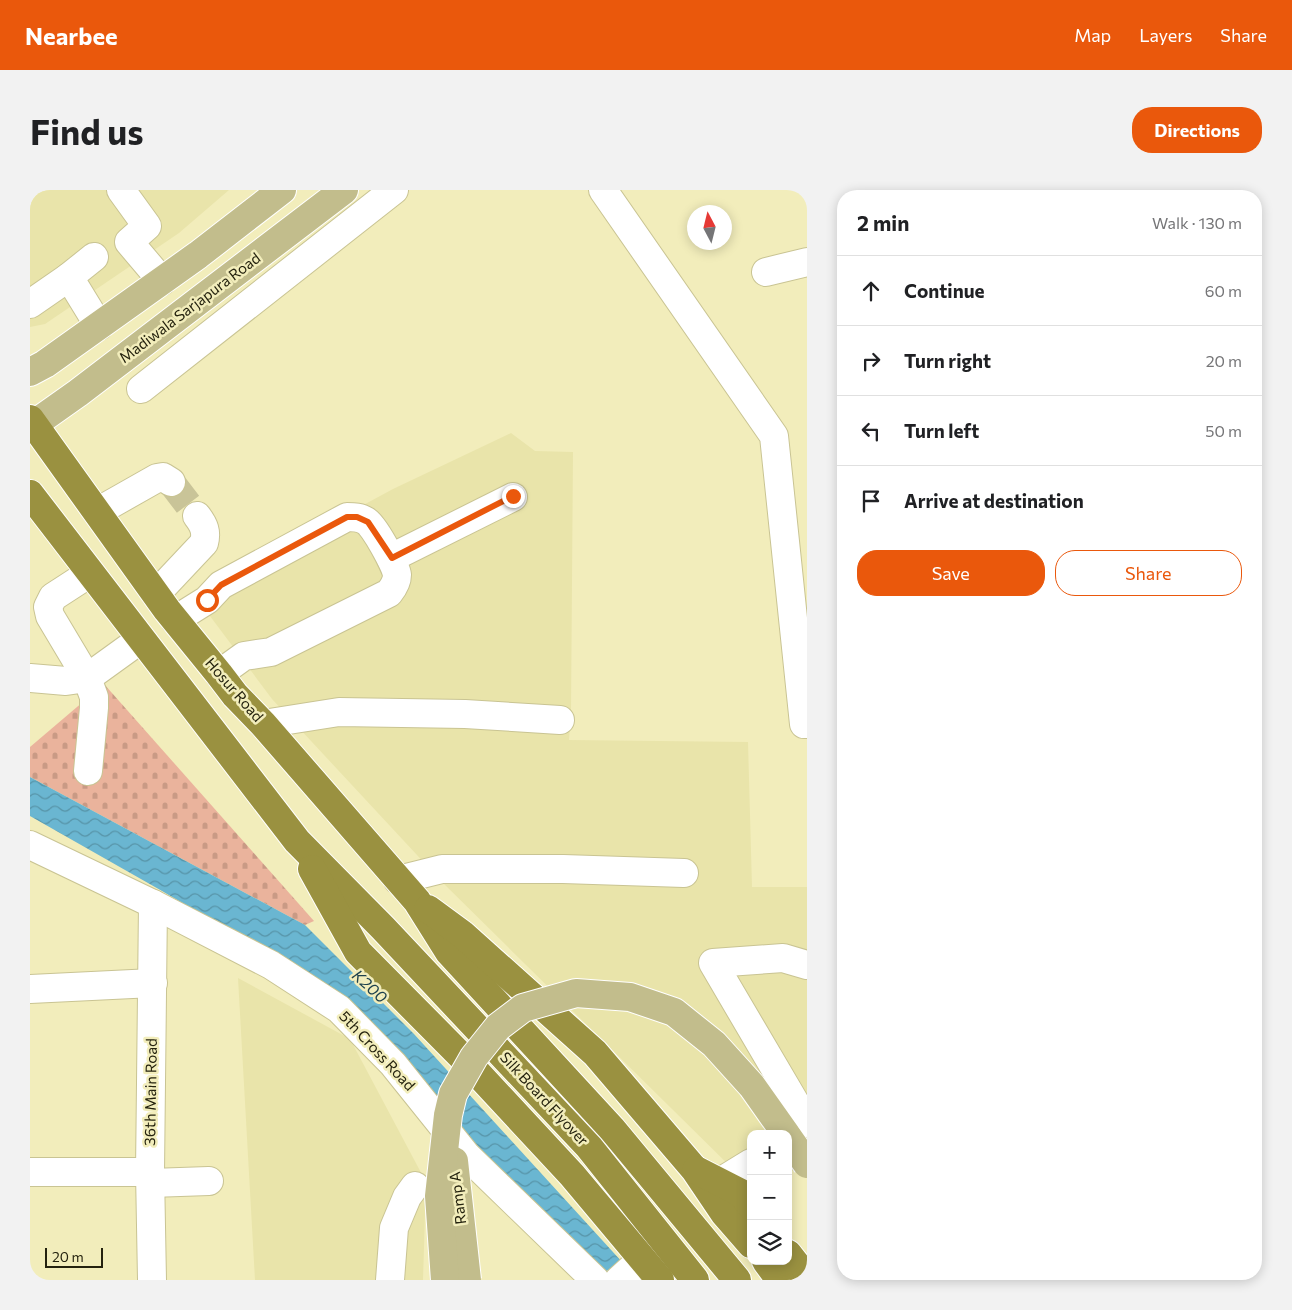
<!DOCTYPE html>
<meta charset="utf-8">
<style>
:root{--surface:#fff;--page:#f2f2f2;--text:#202124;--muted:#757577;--line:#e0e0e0;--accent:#ea580c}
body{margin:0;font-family:Commissioner,sans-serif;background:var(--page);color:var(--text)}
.controls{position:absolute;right:15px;bottom:15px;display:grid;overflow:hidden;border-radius:10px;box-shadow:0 2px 12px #0003}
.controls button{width:45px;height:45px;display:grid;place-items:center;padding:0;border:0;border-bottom:1px solid var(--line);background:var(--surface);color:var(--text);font:25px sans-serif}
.compass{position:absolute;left:657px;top:15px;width:45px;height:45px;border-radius:50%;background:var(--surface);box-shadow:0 2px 12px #0003;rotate:353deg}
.scale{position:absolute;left:15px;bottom:12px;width:58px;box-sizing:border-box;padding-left:5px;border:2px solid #24220e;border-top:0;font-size:14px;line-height:18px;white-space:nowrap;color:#24220e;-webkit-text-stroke:4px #f2edbb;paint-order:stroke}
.stop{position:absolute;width:15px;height:15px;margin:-11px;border:4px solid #ea580c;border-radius:50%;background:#fff}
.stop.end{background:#ea580c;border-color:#fff;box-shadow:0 1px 5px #0008}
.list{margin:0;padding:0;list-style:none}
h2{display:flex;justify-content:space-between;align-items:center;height:65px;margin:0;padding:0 20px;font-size:21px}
h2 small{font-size:16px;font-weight:400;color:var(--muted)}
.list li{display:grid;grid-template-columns:32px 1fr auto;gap:15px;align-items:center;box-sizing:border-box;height:70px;padding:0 20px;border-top:1px solid var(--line)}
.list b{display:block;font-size:19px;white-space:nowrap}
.list em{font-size:16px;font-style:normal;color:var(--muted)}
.actions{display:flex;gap:10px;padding:15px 20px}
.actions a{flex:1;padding:11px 0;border:1px solid var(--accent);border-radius:20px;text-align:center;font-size:18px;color:var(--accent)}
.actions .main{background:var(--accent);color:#fff}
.icon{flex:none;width:28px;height:28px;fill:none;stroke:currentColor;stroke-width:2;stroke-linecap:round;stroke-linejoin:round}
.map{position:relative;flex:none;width:777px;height:1090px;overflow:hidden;border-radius:20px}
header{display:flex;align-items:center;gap:30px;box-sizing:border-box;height:70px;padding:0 25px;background:var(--accent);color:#fff}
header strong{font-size:24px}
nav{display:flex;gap:28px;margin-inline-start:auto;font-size:18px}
.intro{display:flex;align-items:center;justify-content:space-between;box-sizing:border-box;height:120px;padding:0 30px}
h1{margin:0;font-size:35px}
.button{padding:12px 22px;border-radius:20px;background:var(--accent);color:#fff;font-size:18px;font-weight:700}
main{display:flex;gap:30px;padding:0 30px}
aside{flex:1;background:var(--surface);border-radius:20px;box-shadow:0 2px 12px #0003}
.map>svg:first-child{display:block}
.built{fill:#e9e4aa}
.cemetery{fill:url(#cemetery-stones)}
.water{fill:url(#water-waves)}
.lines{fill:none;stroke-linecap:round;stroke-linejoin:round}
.minor-tunnel{stroke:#c9c498;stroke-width:28;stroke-dasharray:28 14;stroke-linecap:butt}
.minor-casing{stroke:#c9c493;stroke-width:30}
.major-casing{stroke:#fff;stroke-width:30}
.highway-casing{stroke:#fff;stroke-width:30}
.minor{stroke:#fff;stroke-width:28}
.major{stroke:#c2bd8c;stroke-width:28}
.highway{stroke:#9a9140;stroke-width:28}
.major-bridge-casing{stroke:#fff;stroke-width:30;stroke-linecap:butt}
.major-bridge{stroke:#c2bd8c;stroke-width:28}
.route{stroke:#ea580c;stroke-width:6}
.labels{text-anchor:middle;stroke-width:5;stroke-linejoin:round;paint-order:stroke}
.street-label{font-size:15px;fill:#24220e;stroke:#f2edbb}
.water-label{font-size:16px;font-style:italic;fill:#1e414d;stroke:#f2edbb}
</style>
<header>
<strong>Nearbee</strong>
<nav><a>Map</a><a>Layers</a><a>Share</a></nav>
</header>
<div class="intro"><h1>Find us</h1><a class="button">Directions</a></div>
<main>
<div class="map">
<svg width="777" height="1090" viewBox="0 0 777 1090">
<defs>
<pattern id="cemetery-stones" width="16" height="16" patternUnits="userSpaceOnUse" patternTransform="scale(1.25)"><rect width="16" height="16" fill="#eab39c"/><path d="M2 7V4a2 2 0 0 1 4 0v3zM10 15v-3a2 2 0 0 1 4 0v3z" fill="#c99a85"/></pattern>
<pattern id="water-waves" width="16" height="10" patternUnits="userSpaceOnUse" patternTransform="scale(1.25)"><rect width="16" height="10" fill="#6ab6d1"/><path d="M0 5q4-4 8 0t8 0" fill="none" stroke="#5794a8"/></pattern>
</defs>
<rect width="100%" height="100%" fill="#f2edbb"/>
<g class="built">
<path d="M0,0H199L149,43L15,134L0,137Z"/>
<path d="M481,243L505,261L543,262L541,522L539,550L718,552L722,697H777V977L758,982V944H721V992L717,993L413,693L242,509L165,406L363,299Z"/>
<path d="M208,788L320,849L396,992L393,1090H225Z"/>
</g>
<path class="cemetery" d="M74,494L284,731L275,735L0,587V557Z"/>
<path class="water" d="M0,587L275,735L384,844L593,1073L566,1086L312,807L132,701L0,626Z"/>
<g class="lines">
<path class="minor-tunnel" d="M141,292L167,326"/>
<g class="minor-casing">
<g id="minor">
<path d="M91,0L117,36L99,52L132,91"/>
<path d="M573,0L744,246L774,534H777"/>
<path d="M64,67L39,87L69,136"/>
<path d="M736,82L777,72"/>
<path d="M0,114L39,87"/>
<path d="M111,199L364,0"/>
<path d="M67,322L127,288L133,287L141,292"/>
<path d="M361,368L483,307"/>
<path d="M126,404L174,353C177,342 174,335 167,326"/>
<path d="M145,430L177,410L191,395L317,327C324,327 330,327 336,331C344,335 366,376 367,385C367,392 363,398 359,403L241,462L214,466L189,484"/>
<path d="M0,488L36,491L57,488L111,449"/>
<path d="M233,534L309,522L435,524L530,530"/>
<path d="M58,581L64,518V507L57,488L20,426L18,417L23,407L60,383"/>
<path d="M0,655L123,714L241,775L309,819L363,874L436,965L565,1090"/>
<path d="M368,690L412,679H533L654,683"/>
<path d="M777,775L753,768L683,773L777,933"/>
<path d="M0,799L123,793"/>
<path d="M0,982H120"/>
<path d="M690,992L721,973"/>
<path d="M121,993L179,991"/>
<path d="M122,1090L120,982L123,714"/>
<path d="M360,1090L364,1038L377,1007L385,996"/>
<path d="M589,1090L612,1069"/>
</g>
</g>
<g class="major-casing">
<g id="major">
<path d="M0,182L15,174L168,65L252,0"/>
<path d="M0,237L48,203L314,0"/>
</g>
</g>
<g class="highway-casing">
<g id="highway">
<path d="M0,229L137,420L189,484L205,505L233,534L387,711L419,762L582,939L707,1090"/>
<path d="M0,304L267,651L353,738L559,957L665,1090"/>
<path d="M282,679L328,762L438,873L542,985L630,1090"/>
<path d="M398,719L432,744L565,863L665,980L694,1023L721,1054"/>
<path d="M666,980L711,1003L721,1016"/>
<path d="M758,1064L777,1088"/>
<path d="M736,1071L750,1090"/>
</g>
</g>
<use href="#minor" class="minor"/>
<use href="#major" class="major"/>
<use href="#highway" class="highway"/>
<g class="major-bridge-casing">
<g id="major-bridge">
<path d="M758,947L777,974"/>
<path d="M424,971L437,1090"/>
<path d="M415,1090L409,1006L418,925L423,904L444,867L468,837L493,818L546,803L600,807L644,822L684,854L722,896L756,944"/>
</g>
</g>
<use href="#major-bridge" class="major-bridge"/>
</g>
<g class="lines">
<path class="route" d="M177,410L191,395L317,327H327L338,332L362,368L483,306"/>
</g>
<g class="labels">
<g class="street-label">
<text transform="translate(160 118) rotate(-37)" y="5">Madiwala Sarjapura Road</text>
<text transform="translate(204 500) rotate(49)" y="5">Hosur Road</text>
<text transform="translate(347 861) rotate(47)" y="5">5th Cross Road</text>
<text transform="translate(121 902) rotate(-89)" y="5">36th Main Road</text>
<text transform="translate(514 909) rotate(47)" y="5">Silk Board Flyover</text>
<text transform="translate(428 1008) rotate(-97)" y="5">Ramp A</text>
</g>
<g class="water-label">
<text transform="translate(340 796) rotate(42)" y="6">K200</text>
</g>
</g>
</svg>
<div class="controls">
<button>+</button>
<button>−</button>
<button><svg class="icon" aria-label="layers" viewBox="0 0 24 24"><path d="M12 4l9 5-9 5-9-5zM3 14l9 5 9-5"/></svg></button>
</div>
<svg class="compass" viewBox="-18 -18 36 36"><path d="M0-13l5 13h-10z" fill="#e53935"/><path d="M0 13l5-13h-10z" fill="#757577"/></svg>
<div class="scale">20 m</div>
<div class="stop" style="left:177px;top:410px"></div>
<div class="stop end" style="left:483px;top:306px"></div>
</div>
<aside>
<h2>2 min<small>Walk · 130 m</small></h2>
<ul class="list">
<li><svg class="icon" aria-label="ahead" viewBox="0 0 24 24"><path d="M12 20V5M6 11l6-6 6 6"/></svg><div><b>Continue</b></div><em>60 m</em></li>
<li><svg class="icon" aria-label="right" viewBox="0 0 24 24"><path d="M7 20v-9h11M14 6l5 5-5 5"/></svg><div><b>Turn right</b></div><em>20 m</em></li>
<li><svg class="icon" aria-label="left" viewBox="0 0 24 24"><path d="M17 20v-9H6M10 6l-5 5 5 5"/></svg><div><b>Turn left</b></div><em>50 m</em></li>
<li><svg class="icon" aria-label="arrive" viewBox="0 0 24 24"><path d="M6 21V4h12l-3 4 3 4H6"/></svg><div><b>Arrive at destination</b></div></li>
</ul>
<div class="actions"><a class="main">Save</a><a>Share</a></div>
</aside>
</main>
